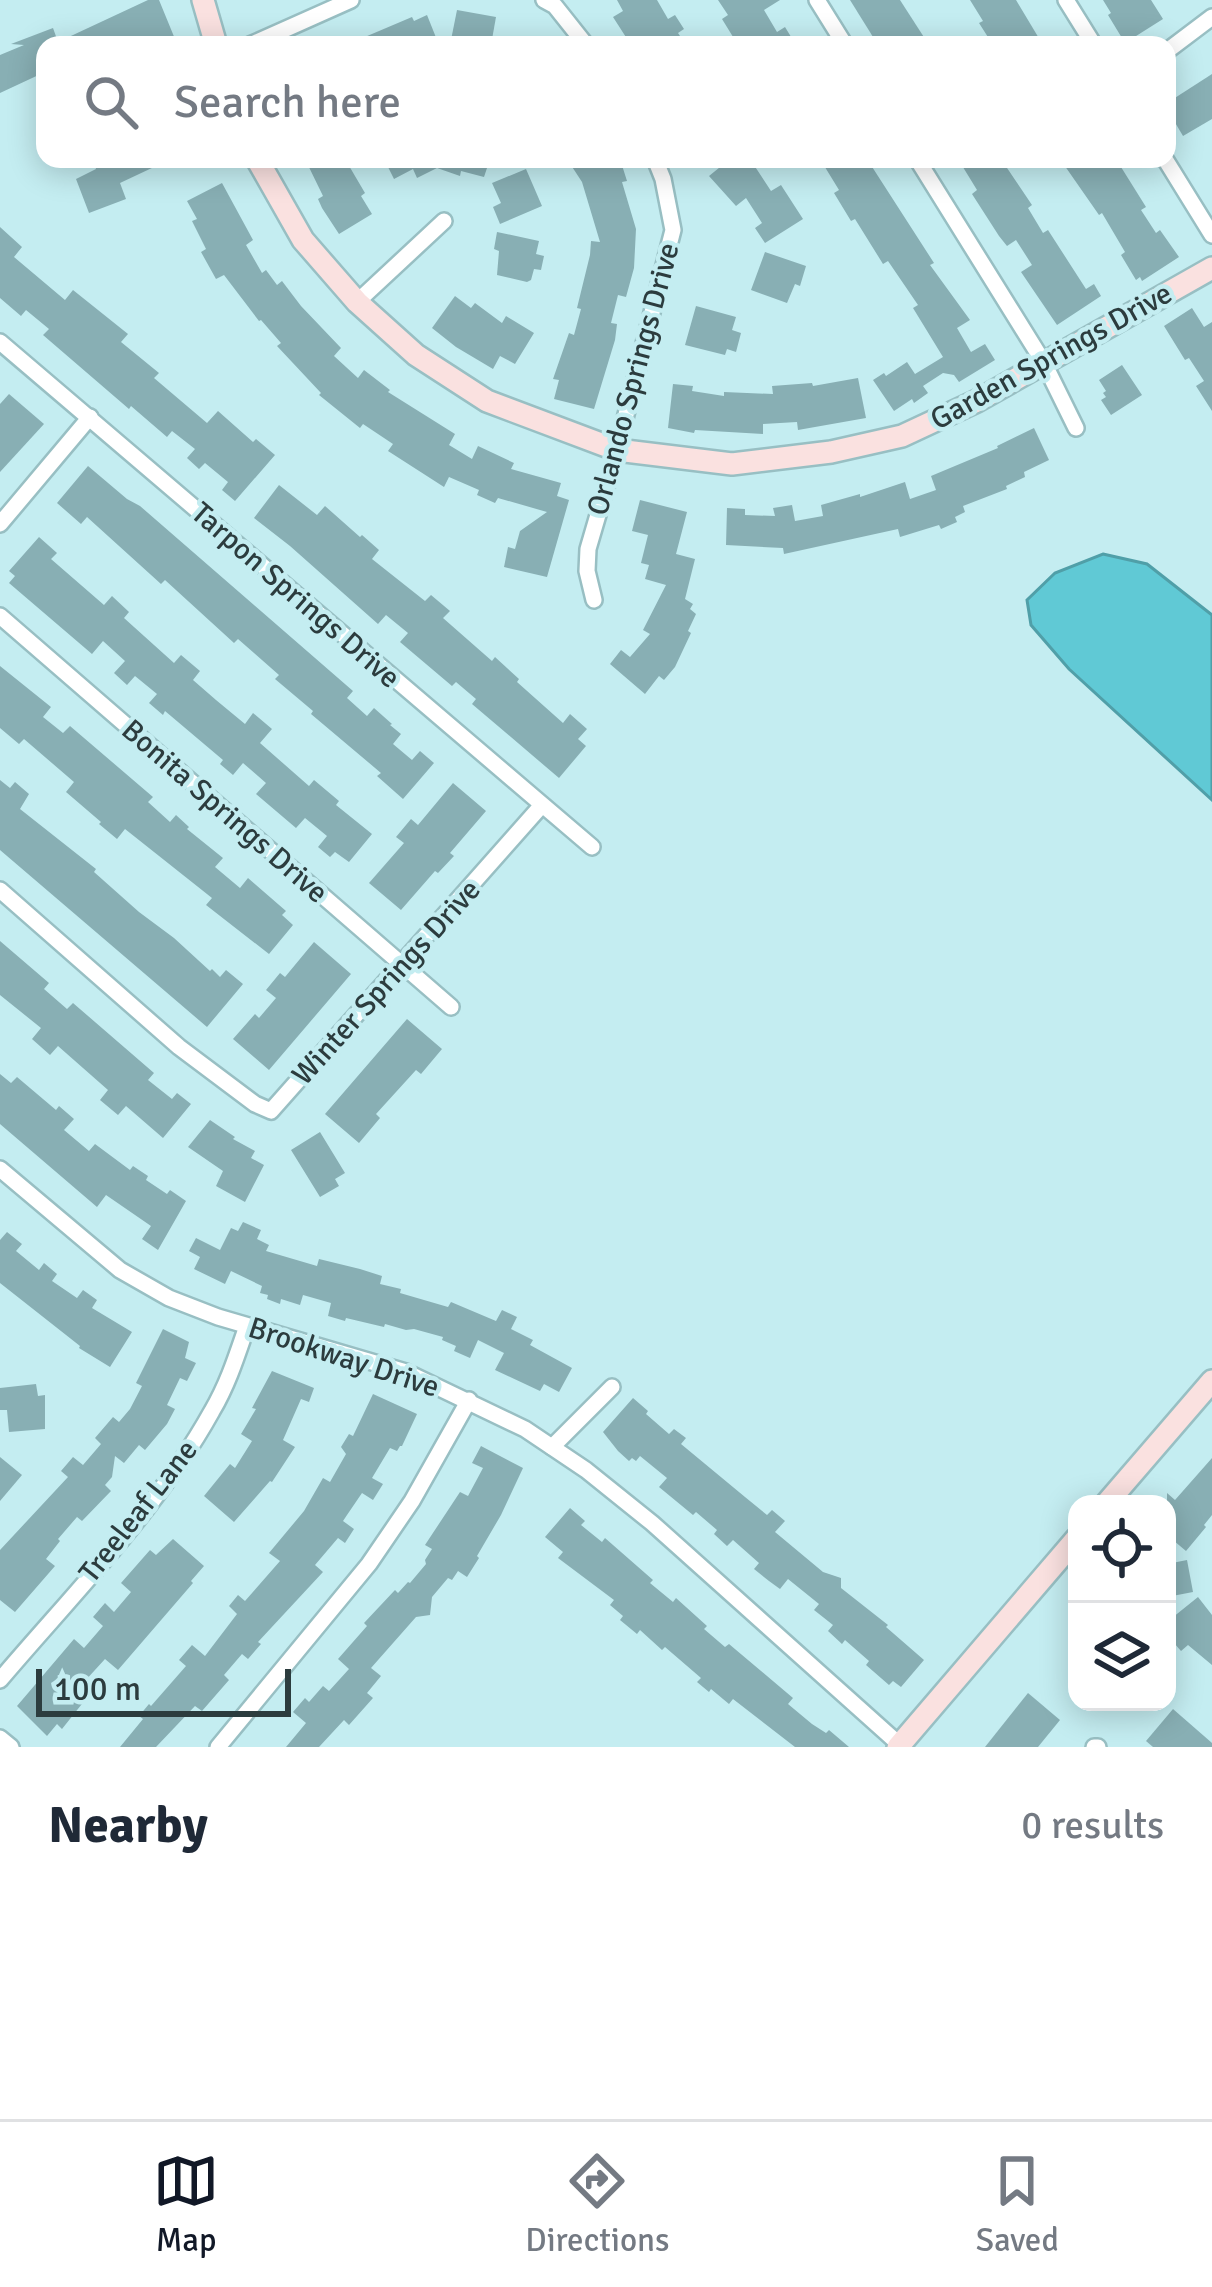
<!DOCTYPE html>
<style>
:root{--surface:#fff;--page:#f2f2f3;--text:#1f2937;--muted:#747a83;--line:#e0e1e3;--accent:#111827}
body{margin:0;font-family:Signika,sans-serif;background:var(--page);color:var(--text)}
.controls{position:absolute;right:36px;bottom:36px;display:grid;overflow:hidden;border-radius:24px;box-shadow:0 6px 30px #0003}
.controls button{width:108px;height:108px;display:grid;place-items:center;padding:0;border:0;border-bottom:3px solid var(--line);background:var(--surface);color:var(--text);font:60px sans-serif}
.scale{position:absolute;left:36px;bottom:30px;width:255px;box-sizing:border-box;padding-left:12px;border:6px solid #2c3c3e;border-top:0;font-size:33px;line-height:42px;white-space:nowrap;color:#2c3c3e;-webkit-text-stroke:9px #c4edf1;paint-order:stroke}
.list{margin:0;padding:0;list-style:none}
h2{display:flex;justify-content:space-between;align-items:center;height:156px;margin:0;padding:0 48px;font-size:51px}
h2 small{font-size:39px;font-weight:400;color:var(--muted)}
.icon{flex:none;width:66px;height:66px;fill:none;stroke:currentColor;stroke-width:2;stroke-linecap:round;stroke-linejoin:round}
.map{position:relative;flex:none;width:1212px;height:1747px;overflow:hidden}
.search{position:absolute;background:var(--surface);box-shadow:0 6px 30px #0003;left:36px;right:36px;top:36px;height:132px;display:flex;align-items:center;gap:30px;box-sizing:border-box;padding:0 42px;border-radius:24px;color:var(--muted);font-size:45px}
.sheet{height:372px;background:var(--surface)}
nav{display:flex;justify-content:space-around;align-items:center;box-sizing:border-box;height:168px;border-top:3px solid var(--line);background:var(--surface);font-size:33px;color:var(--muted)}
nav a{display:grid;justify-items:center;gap:6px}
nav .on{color:var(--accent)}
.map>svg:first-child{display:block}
.water{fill:#60c9d5;stroke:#509fa8;stroke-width:3}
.building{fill:#88afb4}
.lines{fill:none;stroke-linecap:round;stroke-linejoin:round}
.street-casing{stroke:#98bfc3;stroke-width:20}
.secondary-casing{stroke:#98bfc3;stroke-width:26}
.street{stroke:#fff;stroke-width:15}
.secondary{stroke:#fae1e0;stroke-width:21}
.labels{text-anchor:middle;stroke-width:9;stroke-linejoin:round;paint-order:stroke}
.street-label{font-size:30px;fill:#2c3c3e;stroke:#c4edf1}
</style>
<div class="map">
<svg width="1212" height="1747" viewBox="0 0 1212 1747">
<rect width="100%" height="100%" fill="#c4edf1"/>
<path class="water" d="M1103,554L1147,564L1212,615V800L1069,669L1031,625L1027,600L1055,573Z"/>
<g class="building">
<path d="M148,0H159L175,39L160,45H45V72L0,93V55L24,45L11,44L53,28L58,42Z"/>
<path d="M617,0H657L668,19L675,15L684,29L678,33L686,45H631L613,17L623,11Z"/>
<path d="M718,0H780L764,10L777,32L785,27L796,45H738L722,19L728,15Z"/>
<path d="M850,0H900L929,45H878Z"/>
<path d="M970,0H1016L1043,45H993L979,23L983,21Z"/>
<path d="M1103,0H1151L1163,19L1125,43L1108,15L1111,13Z"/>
<path d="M457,10L496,17L491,45H450Z"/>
<path d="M427,15L439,45H346L412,17L414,21Z"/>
<path d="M1212,74V119L1183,136L1167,109V103Z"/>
<path d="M102,159H171L120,183L126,199L89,213L76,179L96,169L94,162Z"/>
<path d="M305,159H345L365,193L361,196L372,214L339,234L322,208L318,199L323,196Z"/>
<path d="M384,159H490L484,177L461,171L460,176L437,168L417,178L413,169L394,179Z"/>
<path d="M567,159H620L627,181L622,182L636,229L634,268L626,297L618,295L611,323L617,324L615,340L594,409L554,399L559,380L553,379L569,333L574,335L581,309L577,308L590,255L591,241L600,242L582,182Z"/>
<path d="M730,159H750L771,191L781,185L803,219L765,243L755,228L762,223L746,198L736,206L709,176Z"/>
<path d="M820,159H867L934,263L930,265L970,320L957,328L971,352L985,344L995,360L959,382L954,375L943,373L923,386L928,393L914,403L912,399L894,411L873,380L884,373L886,376L907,362L915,374L943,357L913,308L918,305L888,261L883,264L855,219L851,221L834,193L839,190Z"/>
<path d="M958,159H1001L1032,205L1028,208L1043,233L1048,230L1086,289L1094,284L1101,296L1057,325L1021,272L1032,265L1016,240L1007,246L999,236L972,194L977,190Z"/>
<path d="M1060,159H1116L1146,207L1141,210L1156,233L1160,230L1179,257L1142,281L1140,277L1136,280L1121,255L1125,252L1102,213L1099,215Z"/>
<path d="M526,169L542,206L500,224L493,207L501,203L492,183Z"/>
<path d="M222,183L253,240L246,245L262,273L266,270L277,285L282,281L301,306L341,348L334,356L358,378L364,370L390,390L388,392L455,434L449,445L472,459L478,446L514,463L511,469L561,483L557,496L569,500L547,577L504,567L508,547L515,549L520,531L547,512L498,498L495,503L477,495L479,490L449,477L444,487L388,451L393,444L363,424L360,428L319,395L321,393L277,346L281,343L261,320L259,321L224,275L216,279L201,252L206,249L192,221L197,219L187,201Z"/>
<path d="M0,227L22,247L14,257L65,300L73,290L128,334L121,342L159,373L154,378L207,423L218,411L253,442L256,439L275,455L235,501L222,490L228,482L205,463L199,469L187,458L195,449L172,431L167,437L131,406L129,409L43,335L49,329L26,310L21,316L0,298Z"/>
<path d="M497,232L539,241L536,254L544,256L541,270L534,269L531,280L527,282L497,275L499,251L494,249Z"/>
<path d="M765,252L806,266L800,286L795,284L787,303L751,290Z"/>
<path d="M455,296L471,308L475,303L502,323L506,316L534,333L515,364L500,356L493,369L456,347L432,328Z"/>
<path d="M696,306L736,317L732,330L741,333L736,352L727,349L725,355L685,345Z"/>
<path d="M1192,308L1204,327L1212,322V411L1196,386L1204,381L1189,358L1185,360L1164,326Z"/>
<path d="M1122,365L1142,395L1111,415L1101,400L1106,397L1103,393L1106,391L1099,380Z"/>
<path d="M858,378L866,418L798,430L797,422L763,424V434L695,430L694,433L668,428L673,384L693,386L692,391L724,396V392L773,394L772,386L812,383L813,386Z"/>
<path d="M9,394L44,424L0,472V404Z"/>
<path d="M1034,428L1049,460L1024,472L1025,477L1006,486L1007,489L963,506L965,512L955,517L957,522L941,529L939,525L900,537L898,529L784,554L783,548L726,545L727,508L745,509V515L775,516L773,508L792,505L795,521L823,516L821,505L860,494V497L905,482L910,499L936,490L931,476L998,448L997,446Z"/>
<path d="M88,466L127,499L140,506L353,691L347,698L367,716L374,708L392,724L390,725L401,734L393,744L412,760L420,751L434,763L403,799L377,776L381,773L311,714L313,711L275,679L279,675L238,639L234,643L165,580L161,584L87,517L81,524L57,503Z"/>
<path d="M279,485L317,515L325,506L360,537L362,535L379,550L372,559L425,601L431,595L450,611L443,618L492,661L495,657L519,679L517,682L563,723L570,714L587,729L578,739L586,746L559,778L472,704L476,699L456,682L452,686L400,642L408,633L386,615L378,624L290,546L254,518Z"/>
<path d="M640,500L687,512L676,554L695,559L685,599L693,604L690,609L696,614L688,631L691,633L675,667L664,680L659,676L645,694L610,664L621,650L630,657L650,634L643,630L666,585L645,579L649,565L641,563L648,535L632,531Z"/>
<path d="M39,537L57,553L51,559L104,605L112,596L129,612L124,618L174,663L181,655L200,671L193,680L216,700L245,724L253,713L272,729L260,743L309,786L314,780L339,801L336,805L372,834L349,862L335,852L330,857L318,847L327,836L305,818L296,828L256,794L266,783L243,763L233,775L220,764L223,760L165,711L163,715L149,703L157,694L135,676L127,685L114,673L125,661L103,641L92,654L9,583L15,576L9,571Z"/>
<path d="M0,666L51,707L43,717L63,733L70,726L153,797L148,802L170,822L176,815L189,827L187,829L223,858L215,867L240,888L248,878L286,911L282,915L293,925L269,954L206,905L212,898L125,829L117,839L99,824L101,822L66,792L74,782L24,739L19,744L0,728Z"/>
<path d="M0,780L10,788L15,782L29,794L20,809L96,869L94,872L139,912L174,938L210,971L212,969L220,977L226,970L243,984L207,1027L0,850Z"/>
<path d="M453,783L486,811L450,853L454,856L438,873L435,871L401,910L369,883L404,843L396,837L411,819L418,825Z"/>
<path d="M0,941L49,983L44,989L67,1009L73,1003L154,1073L148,1080L172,1099L177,1093L191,1104L163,1138L126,1106L118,1115L100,1100L108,1090L58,1046L50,1055L32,1039L41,1028L0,995Z"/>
<path d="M314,942L351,974L269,1070L233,1039L255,1014L259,1018L276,998L266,990L280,973L285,977Z"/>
<path d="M407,1019L442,1049L421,1074L416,1070L376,1114L380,1118L359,1143L325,1114Z"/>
<path d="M0,1074L11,1083L17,1077L56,1110L59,1106L74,1119L64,1130L89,1151L95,1144L130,1170L133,1166L148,1176L146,1180L167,1194L170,1190L186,1201L158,1250L142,1239L151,1226L106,1195L97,1207L0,1124Z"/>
<path d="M210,1120L235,1137L233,1139L255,1151L251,1158L264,1165L245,1202L216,1186L223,1171L188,1147Z"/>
<path d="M320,1132L345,1173L335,1179L339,1186L320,1197L291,1150Z"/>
<path d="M243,1222L261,1230L257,1239L269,1245L266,1251L317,1266L319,1259L360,1269L382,1276L380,1284L401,1289L400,1293L448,1307L451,1302L496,1321L502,1310L517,1317L511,1329L533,1340L530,1345L572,1368L559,1392L544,1384L540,1391L495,1370L504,1353L478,1340L470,1358L454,1351L456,1346L442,1340L443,1337L414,1329L406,1330L385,1324L384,1327L346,1318L345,1321L328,1316L331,1303L303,1295L300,1305L281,1299L280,1304L267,1299L268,1295L260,1293L262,1286L231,1271L225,1284L194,1269L200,1257L189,1251L196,1238L220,1250L231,1228L238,1231Z"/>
<path d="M7,1232L22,1244L16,1251L39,1270L44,1263L57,1274L52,1281L77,1298L83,1290L97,1300L92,1308L132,1332L110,1367L79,1348L80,1346L0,1283V1240Z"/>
<path d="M163,1329L189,1342L185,1358L196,1363L187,1381L180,1378L167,1405L175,1409L167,1424L145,1450L139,1445L124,1463L115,1456L112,1477L105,1485L111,1491L82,1521L77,1517L58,1539L60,1541L46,1559L55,1566L15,1612L0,1600V1550L68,1477L61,1471L73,1457L83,1465L101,1444L95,1438L113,1417L119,1422L130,1409L142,1386L136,1383Z"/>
<path d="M272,1371L314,1388L309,1402L301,1399L283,1440L295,1447L272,1482L270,1481L234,1522L204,1496L230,1464L235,1468L252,1441L241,1434L256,1409L252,1408Z"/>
<path d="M36,1384L38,1396L45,1395V1429L9,1432L7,1410H0V1388Z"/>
<path d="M373,1394L417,1414L402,1446H400L397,1451L390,1448L372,1478L383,1484L373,1500L362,1493L347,1515L343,1521L354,1529L345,1543L338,1538L315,1565L323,1572L258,1642L261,1644L248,1659L242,1654L224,1675L229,1680L202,1711L195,1706L156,1747H120L143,1719L139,1716L149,1704L151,1706L186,1666L179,1660L192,1645L205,1656L237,1614L229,1606L238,1595L245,1601L280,1561L269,1553L304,1511L323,1478L330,1482L346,1454L341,1447L349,1434L353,1436Z"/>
<path d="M633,1398L648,1411L646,1414L669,1434L674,1429L686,1438L681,1444L745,1497L767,1515L772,1510L785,1521L775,1532L823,1572L841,1578V1588L888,1625L886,1627L924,1660L901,1687L893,1681L889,1685L866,1665L869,1661L845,1640L842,1644L828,1631L833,1625L814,1610L819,1604L788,1579L780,1589L769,1581L754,1569L759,1563L733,1540L727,1546L714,1534L717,1530L696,1512L693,1515L659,1487L667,1478L640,1456L636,1461L632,1458L629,1461L618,1451L603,1432Z"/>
<path d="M481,1446L523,1468L501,1515L477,1556L479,1558L467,1577L458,1571L452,1580L448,1578L432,1597L430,1615L416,1617L371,1668L381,1676L367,1693L373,1698L349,1725L344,1720L319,1747H286L306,1723L293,1712L305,1698L309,1702L323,1686L329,1691L349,1669L338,1659L367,1626L364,1623L395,1590L398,1593L408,1582L410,1583L426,1564L425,1560L432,1549L425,1545L460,1492L468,1496L483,1468L472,1463Z"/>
<path d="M0,1457L22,1475L0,1501Z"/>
<path d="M1212,1458V1515L1204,1525L1206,1527L1186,1551L1167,1535V1493L1175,1500Z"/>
<path d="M570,1508L585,1521L581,1525L602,1542L605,1538L653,1580L650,1583L673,1602L676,1598L707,1626L704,1629L725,1647L729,1644L793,1698L788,1704L812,1724L826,1733L829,1730L849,1747H795L733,1699L729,1704L711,1689L709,1692L697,1682L701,1678L665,1647L662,1650L640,1630L637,1634L620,1620L623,1616L610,1605L614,1600L558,1558L563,1552L545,1537Z"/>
<path d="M173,1539L204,1566L191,1581L193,1583L118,1670L105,1659L84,1682L93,1690L62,1729L57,1724L47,1736L17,1706L74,1639L84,1648L103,1626L93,1617L105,1603L114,1612L131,1592L121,1583L150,1550L156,1555Z"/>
<path d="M1187,1560L1193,1592L1167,1597V1564Z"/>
<path d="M1198,1597L1212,1615V1665L1188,1645L1181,1651L1174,1643L1167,1648V1622Z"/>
<path d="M1028,1693L1060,1720L1038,1747H985Z"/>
<path d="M1173,1709L1212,1743V1747H1153L1146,1741Z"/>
</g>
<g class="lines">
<g class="street-casing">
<g id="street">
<path d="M544,0L555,6L586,45"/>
<path d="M817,0L845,45"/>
<path d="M1066,0L1094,45"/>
<path d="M250,45L351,0"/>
<path d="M1167,51L1212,17"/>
<path d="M917,159L1044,363L1076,428"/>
<path d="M1165,159L1212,235"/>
<path d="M357,302L444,221"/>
<path d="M0,342L592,847"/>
<path d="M0,524L90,417"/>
<path d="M594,600L587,571L588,549L617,450L673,230L663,179L655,159"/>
<path d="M0,616L451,1007"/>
<path d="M0,890L179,1047L255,1104L271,1111L542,805"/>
<path d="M0,1169L120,1270L169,1298L218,1317L406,1372L525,1429L586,1470L652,1523L900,1745"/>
<path d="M552,1447L612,1387"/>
<path d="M0,1680C73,1594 157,1510 212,1411C228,1384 237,1355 247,1326"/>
<path d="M0,1738L11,1747"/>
<path d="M218,1747L369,1564L412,1501L469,1400"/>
<path d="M1094,1747H1098"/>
</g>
</g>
<g class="secondary-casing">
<g id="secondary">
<path d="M203,0L216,45"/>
<path d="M257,159L303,240L357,302L416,355L487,401L617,450L732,464L831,452L902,436L977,401L1212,268"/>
<path d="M1106,1504L1212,1381"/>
<path d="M898,1747L1077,1538"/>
</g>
</g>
<use href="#street" class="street"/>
<use href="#secondary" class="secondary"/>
</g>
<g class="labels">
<g class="street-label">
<text transform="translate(1051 356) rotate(-29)" y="10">Garden Springs Drive</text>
<text transform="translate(633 379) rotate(-75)" y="10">Orlando Springs Drive</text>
<text transform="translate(296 595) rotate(41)" y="10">Tarpon Springs Drive</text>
<text transform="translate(225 811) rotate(41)" y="10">Bonita Springs Drive</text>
<text transform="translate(386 982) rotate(-48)" y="10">Winter Springs Drive</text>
<text transform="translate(344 1357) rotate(18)" y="10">Brookway Drive</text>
<text transform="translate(138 1511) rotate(-52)" y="10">Treeleaf Lane</text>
</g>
</g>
</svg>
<div class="controls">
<button><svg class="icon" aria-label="locate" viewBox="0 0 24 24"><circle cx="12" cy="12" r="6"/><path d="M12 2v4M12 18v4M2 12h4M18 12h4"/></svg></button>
<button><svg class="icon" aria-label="layers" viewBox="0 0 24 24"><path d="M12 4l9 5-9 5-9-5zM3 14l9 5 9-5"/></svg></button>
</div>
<div class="scale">100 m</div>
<div class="search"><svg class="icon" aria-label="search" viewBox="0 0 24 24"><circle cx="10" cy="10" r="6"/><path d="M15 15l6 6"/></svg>Search here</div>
</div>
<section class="sheet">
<h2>Nearby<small>0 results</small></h2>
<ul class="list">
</ul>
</section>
<nav>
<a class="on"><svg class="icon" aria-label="map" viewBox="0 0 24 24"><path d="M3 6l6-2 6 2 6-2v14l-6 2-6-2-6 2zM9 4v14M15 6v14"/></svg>Map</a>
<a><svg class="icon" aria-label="directions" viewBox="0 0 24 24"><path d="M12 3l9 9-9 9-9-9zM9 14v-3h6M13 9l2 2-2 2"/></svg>Directions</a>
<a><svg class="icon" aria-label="saved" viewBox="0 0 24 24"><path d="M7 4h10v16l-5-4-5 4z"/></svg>Saved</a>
</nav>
